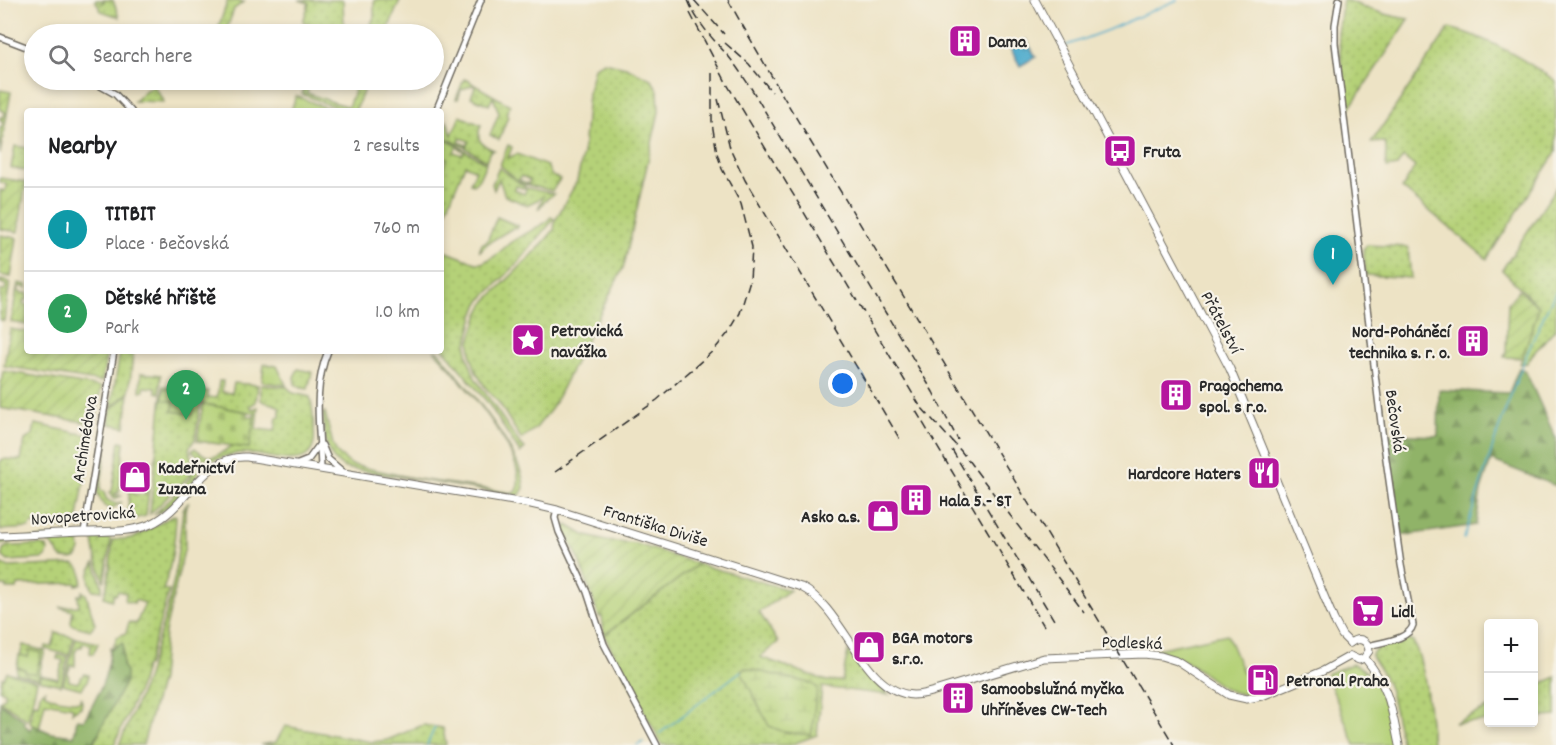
<!DOCTYPE html>
<meta charset="utf-8">
<style>
:root{--surface:#fff;--page:#f6f6f6;--text:#202124;--muted:#757577;--line:#e0e0e0;--accent:#b5179e}
body{margin:0;font-family:Dekko,sans-serif;background:var(--page);color:var(--text)}
.controls{position:absolute;right:18px;bottom:18px;display:grid;overflow:hidden;border-radius:6px;box-shadow:0 3px 9px #0003}
.controls button{width:54px;height:54px;display:grid;place-items:center;padding:0;border:0;border-bottom:2px solid var(--line);background:var(--surface);color:var(--text);font:30px sans-serif}
.you{position:absolute;left:843px;top:384px;width:21px;height:21px;margin:-15px;border:4px solid #fff;border-radius:50%;background:#1a73e8;box-shadow:0 0 0 9px #1a73e833}
.badge{display:grid;place-items:center;width:39px;height:39px;border-radius:50%;background:var(--accent);color:#fff;font-size:20px;font-weight:700}
.pin{position:absolute;translate:-50% -50px;filter:drop-shadow(0 2px 3px #0008)}
.pin::after{content:'';position:absolute;top:32px;width:21px;height:18px;background:inherit;clip-path:polygon(0 0,100% 0,50% 100%)}
.list{margin:0;padding:0;list-style:none}
h2{display:flex;justify-content:space-between;align-items:center;height:78px;margin:0;padding:0 24px;font-size:26px}
h2 small{font-size:20px;font-weight:400;color:var(--muted)}
.list li{display:grid;grid-template-columns:39px 1fr auto;gap:18px;align-items:center;box-sizing:border-box;height:84px;padding:0 24px;border-top:2px solid var(--line)}
.list b{display:block;font-size:22px;white-space:nowrap}
.list p{margin:0;font-size:20px;white-space:nowrap;color:var(--muted)}
.list em{font-size:20px;font-style:normal;color:var(--muted)}
.icon{flex:none;width:33px;height:33px;fill:none;stroke:currentColor;stroke-width:2;stroke-linecap:round;stroke-linejoin:round}
.map{position:relative;flex:none;width:1556px;height:745px;overflow:hidden}
.search{position:absolute;background:var(--surface);box-shadow:0 3px 9px #0003;left:24px;top:24px;width:420px;height:66px;display:flex;align-items:center;gap:15px;box-sizing:border-box;padding:0 21px;border-radius:33px;color:var(--muted);font-size:22px}
.panel{position:absolute;background:var(--surface);box-shadow:0 3px 9px #0003;left:24px;top:108px;width:420px;height:246px;border-radius:6px}
.map>svg:first-child{display:block}
.grass{fill:url(#grass-dots);stroke:#707e52;stroke-width:1.5}
.forest{fill:url(#forest-firs);stroke:#5e6f4a;stroke-width:1.5}
.wetland{fill:url(#wetland-marsh);stroke:#707e52;stroke-width:1.5}
.cemetery{fill:url(#cemetery-stones);stroke:#707e52;stroke-width:1.5}
.park{fill:#b5d178;stroke:#707e52;stroke-width:1.5}
.garden{fill:url(#garden-furrows);stroke:#707e52;stroke-width:1.5}
.water{fill:url(#water-ripples);stroke:#3c6b7c;stroke-width:1.5}
.lines{fill:none;stroke-linecap:round;stroke-linejoin:round}
.stream{stroke:#4eabcc;stroke-width:1.5}
.minor-casing{stroke:#6f6b61;stroke-width:8}
.major-casing{stroke:#6f6b61;stroke-width:9}
.minor{stroke:#fff;stroke-width:5}
.major{stroke:#fff;stroke-width:7}
.rail{stroke:#2b2b2b;stroke-width:1.5;stroke-dasharray:9 4.5;stroke-linecap:butt}
.labels{text-anchor:middle;stroke-width:4.5;stroke-linejoin:round;paint-order:stroke}
.poi-label{font-size:18px;font-weight:bold;fill:#2b2b2b;stroke:#f7f3e8;text-anchor:start}
.street-label{font-size:18px;fill:#2b2b2b;stroke:#f7f3e8}
</style>
<div class="map">
<svg width="1556" height="745" viewBox="0 0 1556 745">
<defs>
<pattern id="grass-dots" width="8" height="8" patternUnits="userSpaceOnUse" patternTransform="scale(1.5)"><rect width="8" height="8" fill="#b5d178"/><path d="M2 2h.1M6 6h.1" fill="none" stroke="#9cb468" stroke-width="1.8" stroke-linecap="round"/></pattern>
<pattern id="forest-firs" width="22" height="20" patternUnits="userSpaceOnUse" patternTransform="scale(1.5)"><rect width="22" height="20" fill="#90b368"/><path d="M5 1l3.5 6h-7zM16 11l3.5 6h-7z" fill="#769256"/></pattern>
<pattern id="wetland-marsh" width="20" height="14" patternUnits="userSpaceOnUse" patternTransform="scale(1.5)"><rect width="20" height="14" fill="#b5d178"/><path d="M1 5h8M5 5V1M11 12h8M15 12V8" fill="none" stroke="#9cb468"/></pattern>
<pattern id="cemetery-stones" width="16" height="16" patternUnits="userSpaceOnUse" patternTransform="scale(1.5)"><rect width="16" height="16" fill="#b5d178"/><path d="M2 7V4a2 2 0 0 1 4 0v3zM10 15v-3a2 2 0 0 1 4 0v3z" fill="#9cb468"/></pattern>
<pattern id="garden-furrows" width="10" height="10" patternUnits="userSpaceOnUse" patternTransform="scale(1.5)"><rect width="10" height="10" fill="#b5d178"/><path d="M-1 1l2-2M0 10L10 0M9 11l2-2" fill="none" stroke="#9cb468"/></pattern>
<pattern id="water-ripples" width="26" height="14" patternUnits="userSpaceOnUse" patternTransform="scale(1.5)"><rect width="26" height="14" fill="#4eabcc"/><path d="M2 4q2-2 4 0t4 0M15 11q2-2 4 0t4 0" fill="none" stroke="#418ba6"/></pattern>
</defs>
<rect width="100%" height="100%" fill="#f7f3e8"/>
<filter id="ink" filterUnits="userSpaceOnUse"><feTurbulence type="fractalNoise" baseFrequency=".0167" numOctaves="2"/><feDisplacementMap in="SourceGraphic" scale="12" xChannelSelector="R" yChannelSelector="G"/><feConvolveMatrix kernelMatrix="1 2 1 2 8 2 1 2 1" color-interpolation-filters="sRGB"/></filter>
<filter id="wash" filterUnits="userSpaceOnUse"><feTurbulence type="fractalNoise" baseFrequency=".008" numOctaves="4" result="noise"/><feDisplacementMap in="SourceGraphic" scale="24" xChannelSelector="R" yChannelSelector="G"/><feGaussianBlur stdDeviation="1.35" result="paint"/><feColorMatrix in="noise" values="0 0 0 0 0 0 0 0 0 0 0 0 0 0 0 0 0 1.4 0 .05"/><feComposite in="paint" operator="in"/></filter>
<g filter="url(#wash)">
<rect width="100%" height="100%" fill="#ede3c5"/>
<g class="grass">
<path d="M95,0H104L101,5L105,0H113L119,17L101,11Z"/>
<path d="M228,0L244,2L234,9L225,34H216Z"/>
<path d="M299,0H343L344,26H339V32H344V34H338L303,22L309,3Z"/>
<path d="M374,0H400L386,34H367L374,17Z"/>
<path d="M1343,0C1351,0 1358,6 1366,8C1380,13 1394,17 1409,19L1347,112L1338,33Z"/>
<path d="M1449,28C1488,37 1523,59 1556,81V152L1487,259L1402,188L1415,167L1403,157L1397,166L1387,168C1383,158 1388,152 1385,142L1371,143Z"/>
<path d="M604,62L626,67L651,79L658,90L659,112L624,266L552,408L536,428L521,439L499,403L485,387L476,372L471,356L470,341L479,314L486,301L536,251L554,230L555,221L577,181L583,154L588,93L594,67Z"/>
<path d="M464,79L470,81L473,84L510,105L506,114L508,116L499,140L490,135L499,113L493,97L489,105L471,97L475,87L472,85L461,90L458,99H456Z"/>
<path d="M358,80H368L355,111H344L302,94L307,81L310,82L307,93L348,107Z"/>
<path d="M153,85L164,102L134,101L146,90L151,88Z"/>
<path d="M460,116L481,125C475,140 481,145 494,150L490,151L486,161L466,148L469,141L460,138L459,142L466,145L465,147L441,136L447,121L452,135Z"/>
<path d="M441,138L457,145L454,152L462,155L464,151L458,148V146L486,163L479,179L473,184L470,183L476,170L465,165L441,223V173L447,158L441,157Z"/>
<path d="M508,145L512,147L508,158L517,154L547,166L552,176L560,179L552,191L523,184L520,182V180L528,184L530,180L521,176L518,181L502,167L500,165Z"/>
<path d="M15,146L27,148V171L11,168Z"/>
<path d="M499,168L525,187V189L516,186L515,190L524,194L527,188L554,194L547,199L538,209L543,197L527,205L505,196L499,179L494,190L492,184Z"/>
<path d="M1556,188V328L1532,355L1527,363L1520,364L1539,307L1502,270Z"/>
<path d="M497,217L518,226L517,228H513L488,243L479,252L482,244L487,241Z"/>
<path d="M551,217L554,219L518,263L480,301L474,316L467,343V355L475,378L520,444L525,448L520,453L488,403L441,346V252L442,250L476,263H482L495,256L511,242L545,223Z"/>
<path d="M1367,245L1408,247L1411,278L1366,275L1363,249Z"/>
<path d="M435,351H438C461,379 524,453 524,488L519,496L345,468C323,456 325,435 323,413L325,412L333,445L338,454L352,465L418,479L514,493C538,465 454,373 435,351Z"/>
<path d="M120,353L133,354L129,392L111,407Z"/>
<path d="M298,369L312,372L308,389L301,388L295,384L294,377Z"/>
<path d="M141,373L161,375L160,393L156,392V388L144,387V391H140Z"/>
<path d="M219,381H223L222,392L232,393L234,383L258,385L256,402L250,406L252,409L258,407L256,429L275,431L277,417H280V408C275,402 267,405 261,400V385L287,387L293,393L310,397C313,407 313,419 314,430C319,477 272,454 244,453C221,452 215,470 192,451L195,448C211,463 217,456 231,446L249,448L255,413L202,404L204,391H208V397L217,398Z"/>
<path d="M163,386L176,388L173,411L192,414L196,390L202,391L195,439L189,448L192,462L190,475L150,514Z"/>
<path d="M129,394L125,427L109,424L111,409Z"/>
<path d="M35,424L92,436L77,523L74,527L41,528L33,523L29,528L0,530V462L3,459L21,460L25,440L33,435Z"/>
<path d="M106,439H108L100,490L104,491C105,501 112,505 122,502L111,509L104,506L97,493Z"/>
<path d="M120,441L124,442L119,493H115L114,495L121,496L114,499L109,493V492H112Z"/>
<path d="M195,459L199,469C196,484 168,509 154,515L191,478Z"/>
<path d="M130,488L134,489L133,494L145,495L146,489H149L146,516L137,518L134,520L129,519L127,516Z"/>
<path d="M189,502L185,510V546L165,632L161,679L143,745H119L145,683L166,614L175,575L183,509Z"/>
<path d="M174,515L176,516C175,542 172,566 163,590H169L148,665L145,667L140,686L114,745H92L98,736L123,668V644L121,643L110,651V647L113,648L117,637L126,633L129,622L136,624L145,603L135,600L134,603L125,601L126,593L118,591L116,595L114,594L112,600L104,597L108,581L113,540L134,538Z"/>
<path d="M73,537L79,541L80,550L77,557L73,559L62,558C58,554 55,546 49,543C41,538 8,540 0,545V540Z"/>
<path d="M95,538H109L111,541L104,582L96,558L93,540Z"/>
<path d="M41,545L47,547L48,551L46,557L42,559L8,561L2,556L3,549L8,546Z"/>
<path d="M0,563L9,567L75,564C81,568 84,577 81,584L76,585V583L18,585L17,589H7L6,586H0Z"/>
<path d="M95,563L102,586V591L93,590C87,581 89,571 95,563Z"/>
<path d="M698,564L790,590L759,612L778,642L760,657L827,681H842L848,651L870,677L889,695L822,687L817,735L790,745H662L604,635Z"/>
<path d="M82,591L86,594L95,624L90,630L72,625L71,622L73,611L60,607L79,606L78,595H82Z"/>
<path d="M56,633L74,637L69,655L45,649L46,646L52,647Z"/>
<path d="M76,638L98,643L93,654L90,653L91,645L83,643L82,647H78L75,653V666L71,665L68,672L69,681L77,683L84,674L89,675L87,682L81,689L63,684Z"/>
<path d="M1407,639L1413,641C1427,670 1429,713 1432,745H1402L1390,691L1384,676L1371,656C1376,644 1396,642 1407,639Z"/>
<path d="M23,645L45,651L42,662L39,661L41,653L30,651L36,674L39,663H42L38,679L16,673L17,667L25,669L28,658L20,656Z"/>
<path d="M58,655L68,657L61,685L39,680L40,675L58,679L63,660L57,659Z"/>
<path d="M7,672L37,681L28,720L0,701L5,697V692L0,690L2,678H4Z"/>
<path d="M1556,677V716L1534,718V687Z"/>
<path d="M45,690V694L57,699L79,702L81,698L82,703L81,707L72,712L73,707L45,702L39,729L30,723L34,703L38,704L40,694Z"/>
<path d="M1488,708V721L1454,723Z"/>
<path d="M423,725L443,728L446,745H260L276,742L285,726L372,742L387,740Z"/>
</g>
<g class="forest">
<path d="M1519,368L1525,370L1556,439V486L1491,460L1481,490L1476,525L1400,536L1386,434L1438,436L1439,390L1509,393Z"/>
<path d="M121,643L123,644V667L126,671V681L92,745H0V703L25,721L24,724L30,730L33,725L51,733L74,736L77,719L84,720C97,698 108,677 110,651Z"/>
</g>
<path class="wetland" d="M745,668L813,684L818,689C813,705 815,719 811,735L784,732L769,726L741,671Z"/>
<path class="cemetery" d="M203,404L248,412V416L254,417L249,448L197,441Z"/>
<g class="park">
<path d="M296,96L332,110L334,111H291Z"/>
<path d="M264,364L277,366L286,385L263,382L262,381Z"/>
<path d="M176,388L196,390L192,414L173,411L174,401L163,400L164,389L175,390Z"/>
<path d="M1227,634L1252,694C1226,697 1210,676 1189,663C1177,657 1165,653 1152,650Z"/>
<path d="M30,650L41,653L36,674L25,672V669L17,667L19,655L28,657Z"/>
<path d="M1352,664C1386,675 1388,715 1395,745H1355L1326,674Z"/>
</g>
<g class="garden">
<path d="M0,90L11,92L0,154V127L2,128L3,122L0,121V117H4L5,112L0,110Z"/>
<path d="M0,178L26,182L18,232L0,229V190L5,191L6,184L0,182Z"/>
<path d="M0,235L17,238L11,277L0,275Z"/>
<path d="M0,280L10,282L4,321L0,320V291H5L6,285L0,283Z"/>
<path d="M18,283L27,285V288L19,286L18,292L26,294L27,292V300H24L23,304L27,305V325L11,322Z"/>
<path d="M1519,290L1539,307L1522,358L1504,357L1506,351L1508,303Z"/>
<path d="M10,329L27,332L25,341L27,342V351H98L97,355L103,356L104,351H107L102,382L4,366Z"/>
<path d="M3,371L101,387L95,424L0,408V390Z"/>
<path d="M567,525L584,535L606,541L637,544L698,564L604,635L602,616L599,617L578,557L563,529Z"/>
</g>
<path class="water" d="M1026,40L1036,57L1020,66L1011,49Z"/>
<g class="lines">
<g class="stream">
<path d="M1065,46L1108,30L1177,0"/>
<path d="M1464,539C1489,455 1516,369 1556,291"/>
<path d="M660,733L741,671"/>
<path d="M427,745L435,727"/>
<path d="M637,745L643,742"/>
</g>
</g>
</g>
<g filter="url(#ink)">
<g class="lines">
<g class="minor-casing">
<g id="minor">
<path d="M1339,0L1335,25V43L1382,431L1401,565L1413,625C1409,640 1381,642 1368,646"/>
<path d="M0,37L34,50"/>
<path d="M90,80L115,94L131,111"/>
<path d="M436,111L481,0"/>
<path d="M322,445L328,459L343,472"/>
<path d="M298,464L308,460L319,445"/>
<path d="M321,469C320,429 312,389 328,351"/>
<path d="M557,510L555,518L559,532L587,592L604,644L657,745"/>
<path d="M84,532L114,351"/>
</g>
</g>
<g class="major-casing">
<g id="major">
<path d="M1035,0L1230,369L1334,620L1342,635L1350,643"/>
<path d="M0,536C28,535 55,533 83,532C106,531 130,533 151,524C188,508 202,454 247,457L531,504L557,510L801,587C845,609 862,692 913,695C922,695 932,692 941,689L1044,658L1144,654L1161,656L1177,661L1229,695L1247,699L1262,696L1323,671L1350,656"/>
<path d="M1350,656L1359,660L1364,658L1369,651C1368,640 1359,636 1350,643"/>
<path d="M1365,658C1390,689 1391,707 1399,745"/>
</g>
</g>
<use href="#minor" class="minor"/>
<use href="#major" class="major"/>
<g class="rail">
<path d="M688,0C697,23 713,39 729,57C737,67 744,78 751,88L933,392L958,440"/>
<path d="M694,0L724,34"/>
<path d="M728,0L783,96L1174,745"/>
<path d="M690,13L727,84L920,406L961,451L1084,612"/>
<path d="M725,43L749,64L772,92"/>
<path d="M718,99L730,148L745,180L901,441"/>
<path d="M916,411L1044,626"/>
<path d="M952,450L1054,620"/>
<path d="M555,472L657,400L714,350L729,332L740,313L750,280L752,247L741,204L722,169L717,153L712,123V72"/>
</g>
</g>
</g>
<defs>
<g id="building-square" transform="scale(1.725)"><rect x="-9" y="-9" width="18" height="18" rx="4" fill="#b5179e" stroke="#f7f3e8"/><path d="M-4-6H4V6H1V3H-1V6H-4ZM-2.5-4.3h1.7v1.8h-1.7ZM.8-4.3h1.7v1.8H.8ZM-2.5-1h1.7V.8h-1.7ZM.8-1h1.7V.8H.8Z" fill="#fff"/></g>
<g id="bus-square" transform="scale(1.725)"><rect x="-9" y="-9" width="18" height="18" rx="4" fill="#b5179e" stroke="#f7f3e8"/><path d="M-5-6H5V4H4V6H2V4H-2V6H-4V4H-5ZM-3.5-4V0h7V-4ZM-3.5 1.2v1.5H-2V1.2ZM2 1.2v1.5H3.5V1.2Z" fill="#fff"/></g>
<g id="sight-square" transform="scale(1.725)"><rect x="-9" y="-9" width="18" height="18" rx="4" fill="#b5179e" stroke="#f7f3e8"/><path d="M0-6L1.8-2.2L6-1.7L2.9 1.2L3.7 5.4L0 3.3L-3.7 5.4L-2.9 1.2L-6-1.7L-1.8-2.2Z" fill="#fff"/></g>
<g id="restaurant-square" transform="scale(1.725)"><rect x="-9" y="-9" width="18" height="18" rx="4" fill="#b5179e" stroke="#f7f3e8"/><path d="M-5-6h1v4h1v-4h1v4h1v-4h1v5L-1.5 .5V6h-2V.5L-5-1ZM5-6V6H3V1.5H1.5Q1.5-4 5-6Z" fill="#fff"/></g>
<g id="shop-square" transform="scale(1.725)"><rect x="-9" y="-9" width="18" height="18" rx="4" fill="#b5179e" stroke="#f7f3e8"/><path d="M-5-2.5h2.3a2.7 3.5 0 0 1 5.4 0H5L5.5 6h-11ZM-1.5-2.5h3a1.5 2.3 0 0 0-3 0Z" fill="#fff"/></g>
<g id="supermarket-square" transform="scale(1.725)"><rect x="-9" y="-9" width="18" height="18" rx="4" fill="#b5179e" stroke="#f7f3e8"/><path d="M-6-5.5h2.5l.6 2H6L4.5 2H-2.5L-4.4-4H-6ZM-1.5 3.2a1.3 1.3 0 1 0 .1 0ZM3 3.2a1.3 1.3 0 1 0 .1 0Z" fill="#fff"/></g>
<g id="fuel-square" transform="scale(1.725)"><rect x="-9" y="-9" width="18" height="18" rx="4" fill="#b5179e" stroke="#f7f3e8"/><path d="M-5.5-6h7V0h2V4h1.3V-2.5L3-4.5l.8-.8L6-3V5H2.5V1h-1V6h-7ZM-4.2-4.7v3.2H.2V-4.7Z" fill="#fff"/></g>
</defs>
<g fill-rule="evenodd">
<use href="#building-square" x="965" y="41"/>
<use href="#bus-square" x="1120" y="151"/>
<use href="#sight-square" x="528" y="340"/>
<use href="#building-square" x="1473" y="341"/>
<use href="#building-square" x="1176" y="395"/>
<use href="#restaurant-square" x="1264" y="473"/>
<use href="#shop-square" x="135" y="477"/>
<use href="#building-square" x="916" y="500"/>
<use href="#shop-square" x="883" y="516"/>
<use href="#supermarket-square" x="1368" y="611"/>
<use href="#shop-square" x="869" y="647"/>
<use href="#fuel-square" x="1263" y="680"/>
<use href="#building-square" x="958" y="698"/>
</g>
<g class="labels">
<g class="poi-label">
<text x="988" y="47">Dama</text>
<text x="1143" y="157">Fruta</text>
<text x="551" y="336">Petrovická<tspan x="551" dy="21">navážka</tspan></text>
<text x="1450" y="337" text-anchor="end">Nord-Poháněcí<tspan x="1450" dy="21">technika s. r. o.</tspan></text>
<text x="1199" y="391">Pragochema<tspan x="1199" dy="21">spol. s r.o.</tspan></text>
<text x="158" y="473">Kadeřnictví<tspan x="158" dy="21">Zuzana</tspan></text>
<text x="1241" y="479" text-anchor="end">Hardcore Haters</text>
<text x="939" y="506">Hala 5 - ST</text>
<text x="860" y="522" text-anchor="end">Asko a.s.</text>
<text x="1391" y="617">Lidl</text>
<text x="892" y="643">BGA motors<tspan x="892" dy="21">s.r.o.</tspan></text>
<text x="1286" y="686">Petronal Praha</text>
<text x="981" y="694">Samoobslužná myčka<tspan x="981" dy="21">Uhříněves CW-Tech</tspan></text>
</g>
<g class="street-label">
<text transform="translate(1222 322) rotate(62)" y="6">Přátelství</text>
<text transform="translate(1396 421) rotate(82)" y="6">Bečovská</text>
<text transform="translate(84 439) rotate(-81)" y="6">Archimédova</text>
<text transform="translate(83 515) rotate(-4)" y="6">Novopetrovická</text>
<text transform="translate(656 525) rotate(17)" y="6">Františka Diviše</text>
<text transform="translate(1132 642) rotate(2)" y="6">Podleská</text>
</g>
</g>
</svg>
<div class="controls">
<button>+</button>
<button>−</button>
</div>
<div class="you"></div>
<div class="pin badge" style="left:1333px;top:285px;background:#0f9aa8">1</div>
<div class="pin badge" style="left:186px;top:420px;background:#2e9e5b">2</div>
<div class="search"><svg class="icon" aria-label="search" viewBox="0 0 24 24"><circle cx="10" cy="10" r="6"/><path d="M15 15l6 6"/></svg>Search here</div>
<section class="panel">
<h2>Nearby<small>2 results</small></h2>
<ul class="list">
<li><span class="badge" style="background:#0f9aa8">1</span><div><b>TITBIT</b><p>Place · Bečovská</p></div><em>760 m</em></li>
<li><span class="badge" style="background:#2e9e5b">2</span><div><b>Dětské hřiště</b><p>Park</p></div><em>1.0 km</em></li>
</ul>
</section>
</div>
